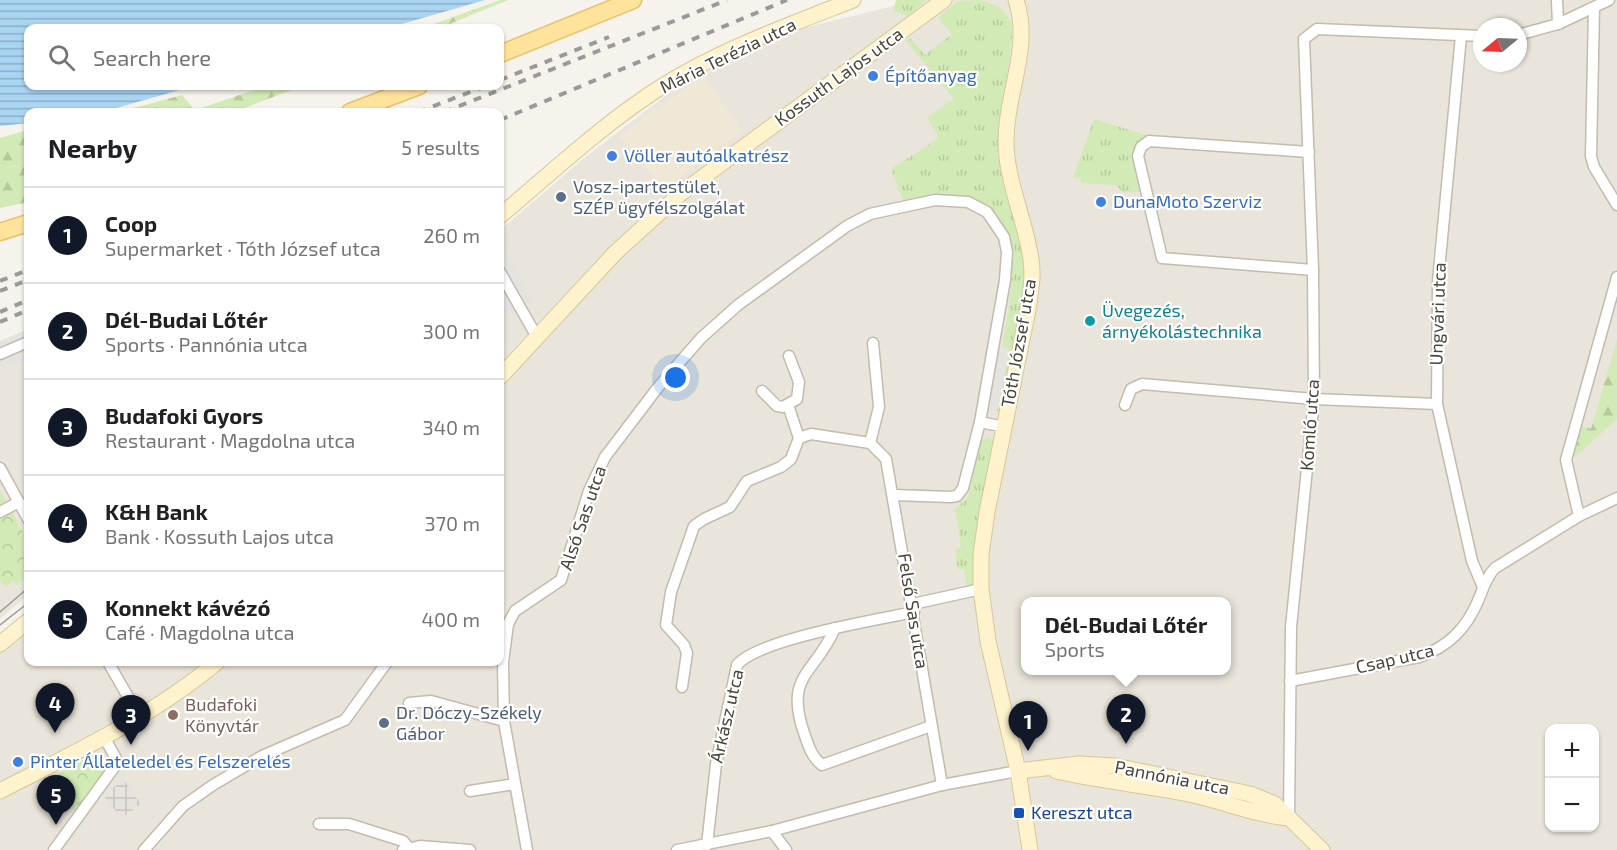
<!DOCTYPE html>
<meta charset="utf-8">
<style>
:root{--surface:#fff;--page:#f2f2f2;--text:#202124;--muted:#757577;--line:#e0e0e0;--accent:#111827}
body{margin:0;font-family:"Exo 2",sans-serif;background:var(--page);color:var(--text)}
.controls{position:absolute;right:18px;bottom:18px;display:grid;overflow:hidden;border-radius:12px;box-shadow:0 2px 4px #0004}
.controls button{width:54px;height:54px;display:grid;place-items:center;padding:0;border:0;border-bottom:2px solid var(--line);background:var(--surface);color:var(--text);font:30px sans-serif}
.compass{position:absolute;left:1473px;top:18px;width:54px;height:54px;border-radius:50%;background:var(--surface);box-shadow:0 2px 4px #0004;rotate:251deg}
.you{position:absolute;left:676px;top:378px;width:21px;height:21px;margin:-15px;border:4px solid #fff;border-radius:50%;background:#1a73e8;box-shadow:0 0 0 9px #1a73e833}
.badge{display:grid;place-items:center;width:39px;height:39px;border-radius:50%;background:var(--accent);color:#fff;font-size:20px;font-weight:700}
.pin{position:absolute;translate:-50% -50px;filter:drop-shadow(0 2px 3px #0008)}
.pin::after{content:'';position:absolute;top:32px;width:21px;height:18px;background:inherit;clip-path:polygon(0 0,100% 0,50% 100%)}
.popup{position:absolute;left:1021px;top:597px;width:210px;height:78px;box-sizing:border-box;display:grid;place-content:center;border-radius:12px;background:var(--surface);filter:drop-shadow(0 2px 4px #0005);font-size:20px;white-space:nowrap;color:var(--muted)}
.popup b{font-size:22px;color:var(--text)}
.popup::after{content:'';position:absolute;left:50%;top:100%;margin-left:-12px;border:12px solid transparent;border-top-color:var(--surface)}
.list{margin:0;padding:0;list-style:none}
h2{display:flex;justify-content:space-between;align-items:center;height:78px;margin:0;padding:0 24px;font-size:26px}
h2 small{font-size:20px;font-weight:400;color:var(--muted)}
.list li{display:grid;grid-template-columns:39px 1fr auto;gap:18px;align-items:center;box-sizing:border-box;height:96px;padding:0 24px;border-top:2px solid var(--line)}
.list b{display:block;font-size:22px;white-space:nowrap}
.list p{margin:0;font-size:20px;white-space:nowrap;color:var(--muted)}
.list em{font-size:20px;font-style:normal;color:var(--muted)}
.icon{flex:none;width:33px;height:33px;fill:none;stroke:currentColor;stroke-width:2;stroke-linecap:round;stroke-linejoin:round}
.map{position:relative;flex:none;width:1617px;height:850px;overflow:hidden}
.search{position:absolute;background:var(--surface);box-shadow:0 2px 4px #0004;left:24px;top:24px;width:480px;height:66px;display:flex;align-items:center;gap:15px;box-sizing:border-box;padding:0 21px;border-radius:12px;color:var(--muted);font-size:22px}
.panel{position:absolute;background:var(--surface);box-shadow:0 2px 4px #0004;left:24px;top:108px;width:480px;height:558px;border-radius:12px}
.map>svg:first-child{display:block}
.residential{fill:#eae5da;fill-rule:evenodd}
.industrial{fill:url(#industrial-grid)}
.education{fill:#efe8d6}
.grass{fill:url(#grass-tufts)}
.forest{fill:url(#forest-firs)}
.park{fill:url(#park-crowns)}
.parking{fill:#e5e3e0}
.water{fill:url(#water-rules)}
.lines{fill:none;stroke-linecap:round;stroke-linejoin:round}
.street-casing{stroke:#c2bbae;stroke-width:13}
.secondary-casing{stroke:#d6c79b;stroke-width:17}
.primary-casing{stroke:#e6c16a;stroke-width:19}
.street{stroke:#fff;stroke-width:10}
.secondary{stroke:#fff3cd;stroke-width:15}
.primary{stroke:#ffe39c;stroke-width:16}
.tram{stroke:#9a9a9a;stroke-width:1.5}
.rail{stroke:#9a9a9a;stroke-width:4;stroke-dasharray:8 8;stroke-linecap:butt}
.shop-dot{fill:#3f7fe0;stroke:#fff;stroke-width:2}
.service-dot{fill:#5c6f8a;stroke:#fff;stroke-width:2}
.culture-dot{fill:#0f9aa8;stroke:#fff;stroke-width:2}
.education-dot{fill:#8d6e63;stroke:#fff;stroke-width:2}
.transit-dot{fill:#1a4fb4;stroke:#fff;stroke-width:2}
.labels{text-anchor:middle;stroke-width:4.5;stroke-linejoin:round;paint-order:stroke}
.street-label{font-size:18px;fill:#4b4439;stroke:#fff}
.shop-label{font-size:18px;fill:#366cbe;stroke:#fff;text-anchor:start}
.service-label{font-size:18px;fill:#4e5e75;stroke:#fff;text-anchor:start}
.culture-label{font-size:18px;fill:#0d838f;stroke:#fff;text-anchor:start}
.education-label{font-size:18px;fill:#785e54;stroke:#fff;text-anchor:start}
.transit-label{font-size:18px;fill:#164399;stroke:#fff;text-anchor:start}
</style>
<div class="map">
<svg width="1617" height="850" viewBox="0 0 1617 850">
<defs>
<pattern id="industrial-grid" width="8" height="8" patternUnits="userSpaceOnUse" patternTransform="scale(1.5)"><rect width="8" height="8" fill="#e6e2dd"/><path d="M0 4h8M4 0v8" fill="none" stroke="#c7c3be"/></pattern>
<pattern id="grass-tufts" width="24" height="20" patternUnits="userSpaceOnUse" patternTransform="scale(1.5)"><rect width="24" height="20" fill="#d2eab5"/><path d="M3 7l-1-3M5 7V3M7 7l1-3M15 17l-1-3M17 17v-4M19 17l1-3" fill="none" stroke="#b6ca9c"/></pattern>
<pattern id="forest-firs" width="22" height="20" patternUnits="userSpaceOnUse" patternTransform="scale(1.5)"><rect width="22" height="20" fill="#d2eab5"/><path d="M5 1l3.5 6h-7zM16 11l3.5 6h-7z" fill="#b6ca9c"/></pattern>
<pattern id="park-crowns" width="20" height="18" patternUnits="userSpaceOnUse" patternTransform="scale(1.5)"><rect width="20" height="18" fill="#d2eab5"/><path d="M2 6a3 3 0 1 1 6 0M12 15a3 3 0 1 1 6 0" fill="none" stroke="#b6ca9c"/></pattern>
<pattern id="water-rules" width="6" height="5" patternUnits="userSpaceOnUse" patternTransform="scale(1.5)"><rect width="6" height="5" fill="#a9d4f2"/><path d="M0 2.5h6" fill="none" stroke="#8caec5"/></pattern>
</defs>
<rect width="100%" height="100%" fill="#f6f3ec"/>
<g class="residential">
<path d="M918,0H1617V850H0V651L28,627V662H500V230L583,159L678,86L783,33ZM1482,27H1518V63H1482ZM1026,602H1226V670H1026ZM1550,728H1594V828H1550Z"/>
<path d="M28,349V595L0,619V361Z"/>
</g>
<path class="industrial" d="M123,779L141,804L121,818L104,796Z"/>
<path class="education" d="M703,76L742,130L665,189L619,136Z"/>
<g class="grass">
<path d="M896,0H926L909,16L893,11Z"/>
<path d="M980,0C999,5 1006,9 1013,27L999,142L1006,194L1022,235L1029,270L1003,413L997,411L1009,349L1002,348C1012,286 1035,201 945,195C932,194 916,198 903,200L891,169L939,138L927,117L954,99L906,41L910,38L925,55L952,34L938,18L958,1Z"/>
<path d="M1094,119L1153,137L1138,141C1130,158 1136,175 1140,192H1122L1117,185L1081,183V178H1073Z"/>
<path d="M987,437L993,440V453L976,586L967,587L964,569H958L955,550L961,546L955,509L968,497L981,441Z"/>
</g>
<g class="forest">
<path d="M500,0H508L440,28H423Z"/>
<path d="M266,86H302L234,112H119L182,95L195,110Z"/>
<path d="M28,130V202L0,208V138Z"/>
<path d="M1617,340V419L1575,457L1572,454L1580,425L1591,429Z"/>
</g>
<g class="park">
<path d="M0,491L28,541V576L17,585L13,581L6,587L0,580Z"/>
<path d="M98,753L107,767L74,812L52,776Z"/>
</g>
<g class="parking">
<path d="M504,249L533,300L505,316L500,306V252Z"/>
<path d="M28,329V359L0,371V341Z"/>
<path d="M994,346L1009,349L997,411L982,408Z"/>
</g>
<path class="water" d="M0,0H485L388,28H28V86H194L102,112H28V123L0,126Z"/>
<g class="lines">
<g class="street-casing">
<g id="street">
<path d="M1557,0L1558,24"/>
<path d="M1594,8L1591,156L1594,167L1617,205"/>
<path d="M1518,35L1558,24L1609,0"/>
<path d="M1461,36L1438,281L1437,404L1472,561L1483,587"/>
<path d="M1309,152L1149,141L1141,147L1138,156L1162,258L1313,270"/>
<path d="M500,272L537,337"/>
<path d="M0,354L28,342"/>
<path d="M762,391L777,406L783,407L797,399L799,382L789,356"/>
<path d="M1125,405L1131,389L1142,384L1314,399L1437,404"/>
<path d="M980,422L1005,427"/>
<path d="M799,438L811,434L870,443L886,459L942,785"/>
<path d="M870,443L879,407L873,343"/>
<path d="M0,468L28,519"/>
<path d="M0,512L19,502"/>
<path d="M1579,516L1566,460L1617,277"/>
<path d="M913,604L981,589"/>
<path d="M835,628C815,675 784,674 804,733C809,747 811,756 822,765L931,726"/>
<path d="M108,662L139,716"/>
<path d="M1290,681L1419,657C1448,647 1466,629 1478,601C1483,589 1486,577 1495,568L1579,516L1617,498"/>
<path d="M682,687L687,653L684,645L666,625L671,592L694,526L704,519L730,507L747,481L781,467L791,459L799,438L788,405"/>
<path d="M409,703L431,701L504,721"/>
<path d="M470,791L515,784"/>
<path d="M1289,818L1291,627L1314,399L1313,270L1304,39L1317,29L1482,36"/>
<path d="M319,824H349L403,841L409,848"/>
<path d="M772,831L786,850"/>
<path d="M707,845L716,764L737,665C758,639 877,620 914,612"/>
<path d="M54,850L118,762L104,737"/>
<path d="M144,850L183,806L213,785L262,756L345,720L387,662"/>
<path d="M403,850L420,846L470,850"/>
<path d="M527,850L504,721L503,662L508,624L515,611L561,580L589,491L605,457L659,386L701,338L738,305L847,226L870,214L935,200L968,202L987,212L1004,237L1007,252L1005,280L980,422L963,488L957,496L950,497L894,495"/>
<path d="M677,850L772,831L942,785L1018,771"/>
</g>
</g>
<g class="secondary-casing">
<g id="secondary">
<path d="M1016,0C1032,48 1005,95 1006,144C1007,184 1026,221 1031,260C1034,277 1030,294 1028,310L987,512L981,554V589L988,641L1018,771L1030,850"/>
<path d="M500,216C552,172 603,124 661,87C720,50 789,25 853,0"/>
<path d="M500,377L616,252L680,194L944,0"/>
<path d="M0,644L28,621"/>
<path d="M1018,771L1079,764L1115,766L1250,794L1275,804L1322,850"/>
<path d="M1056,771C1100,781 1145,785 1189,794C1223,801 1255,815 1289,818"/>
<path d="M0,791C74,753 153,716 217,662"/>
</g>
</g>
<g class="primary-casing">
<g id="primary">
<path d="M500,54L633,0"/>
<path d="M350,112L419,86"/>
<path d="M0,232L28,223"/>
</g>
</g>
<use href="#street" class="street"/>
<use href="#secondary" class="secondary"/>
<use href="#primary" class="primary"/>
<g class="tram">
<path d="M0,612L28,588"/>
<path d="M0,625L28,603"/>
</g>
<g class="rail">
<path d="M500,80L609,37"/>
<path d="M418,112L486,86"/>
<path d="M444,112L727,0"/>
<path d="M500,120L787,0"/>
<path d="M0,281L28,270"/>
<path d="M0,291L28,280"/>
<path d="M0,312L28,300"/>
<path d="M0,322L28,310"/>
</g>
</g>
<g class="shop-dot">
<circle cx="873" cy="76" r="6"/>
<circle cx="612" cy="156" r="6"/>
<circle cx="1101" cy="202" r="6"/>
<circle cx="18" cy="762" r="6"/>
</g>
<g class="service-dot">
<circle cx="561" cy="197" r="6"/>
<circle cx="384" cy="723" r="6"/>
</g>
<circle class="culture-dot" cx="1090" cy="321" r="6"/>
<circle class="education-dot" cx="173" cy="715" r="6"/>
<rect class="transit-dot" x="1013" y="807" width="12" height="12" rx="3"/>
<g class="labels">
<g class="street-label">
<text transform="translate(728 56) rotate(-26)" y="6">Mária Terézia utca</text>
<text transform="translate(839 77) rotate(-36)" y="6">Kossuth Lajos utca</text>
<text transform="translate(1438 314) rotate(-88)" y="6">Ungvári utca</text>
<text transform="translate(1019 343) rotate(-80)" y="6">Tóth József utca</text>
<text transform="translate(1310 425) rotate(-86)" y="6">Komló utca</text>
<text transform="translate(583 518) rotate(-71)" y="6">Alsó Sas utca</text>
<text transform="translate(913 611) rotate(81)" y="6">Felső Sas utca</text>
<text transform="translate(1395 659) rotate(-13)" y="6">Csap utca</text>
<text transform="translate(727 716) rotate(-77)" y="6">Árkász utca</text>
<text transform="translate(1172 778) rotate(11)" y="6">Pannónia utca</text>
</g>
<g class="shop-label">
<text x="885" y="82">Építőanyag</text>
<text x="624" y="162">Völler autóalkatrész</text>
<text x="1113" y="208">DunaMoto Szerviz</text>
<text x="30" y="768">Pinter Állateledel és Felszerelés</text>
</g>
<g class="service-label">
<text x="573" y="193">Vosz-ipartestület,<tspan x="573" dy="21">SZÉP ügyfélszolgálat</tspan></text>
<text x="396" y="719">Dr. Dóczy-Székely<tspan x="396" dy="21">Gábor</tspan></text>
</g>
<g class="culture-label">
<text x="1102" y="317">Üvegezés,<tspan x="1102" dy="21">árnyékolástechnika</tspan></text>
</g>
<g class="education-label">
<text x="185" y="711">Budafoki<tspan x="185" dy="21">Könyvtár</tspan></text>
</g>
<g class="transit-label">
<text x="1031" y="819">Kereszt utca</text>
</g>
</g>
</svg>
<div class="controls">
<button>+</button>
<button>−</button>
</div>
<svg class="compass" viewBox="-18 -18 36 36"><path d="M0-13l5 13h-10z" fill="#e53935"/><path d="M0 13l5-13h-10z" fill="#757577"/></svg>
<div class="you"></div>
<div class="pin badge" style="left:1028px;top:751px">1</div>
<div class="pin badge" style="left:1126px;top:744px">2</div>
<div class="popup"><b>Dél-Budai Lőtér</b>Sports</div>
<div class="pin badge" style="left:131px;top:745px">3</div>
<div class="pin badge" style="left:55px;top:733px">4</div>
<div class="pin badge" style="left:56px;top:825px">5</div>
<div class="search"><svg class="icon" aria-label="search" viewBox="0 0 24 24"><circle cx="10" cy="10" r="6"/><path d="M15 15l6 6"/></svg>Search here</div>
<section class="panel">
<h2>Nearby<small>5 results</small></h2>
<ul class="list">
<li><span class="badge">1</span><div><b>Coop</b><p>Supermarket · Tóth József utca</p></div><em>260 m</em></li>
<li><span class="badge">2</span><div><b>Dél-Budai Lőtér</b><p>Sports · Pannónia utca</p></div><em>300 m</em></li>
<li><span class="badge">3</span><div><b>Budafoki Gyors</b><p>Restaurant · Magdolna utca</p></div><em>340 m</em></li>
<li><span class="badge">4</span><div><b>K&amp;H Bank</b><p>Bank · Kossuth Lajos utca</p></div><em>370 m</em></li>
<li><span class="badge">5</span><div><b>Konnekt kávézó</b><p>Café · Magdolna utca</p></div><em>400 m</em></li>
</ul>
</section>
</div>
